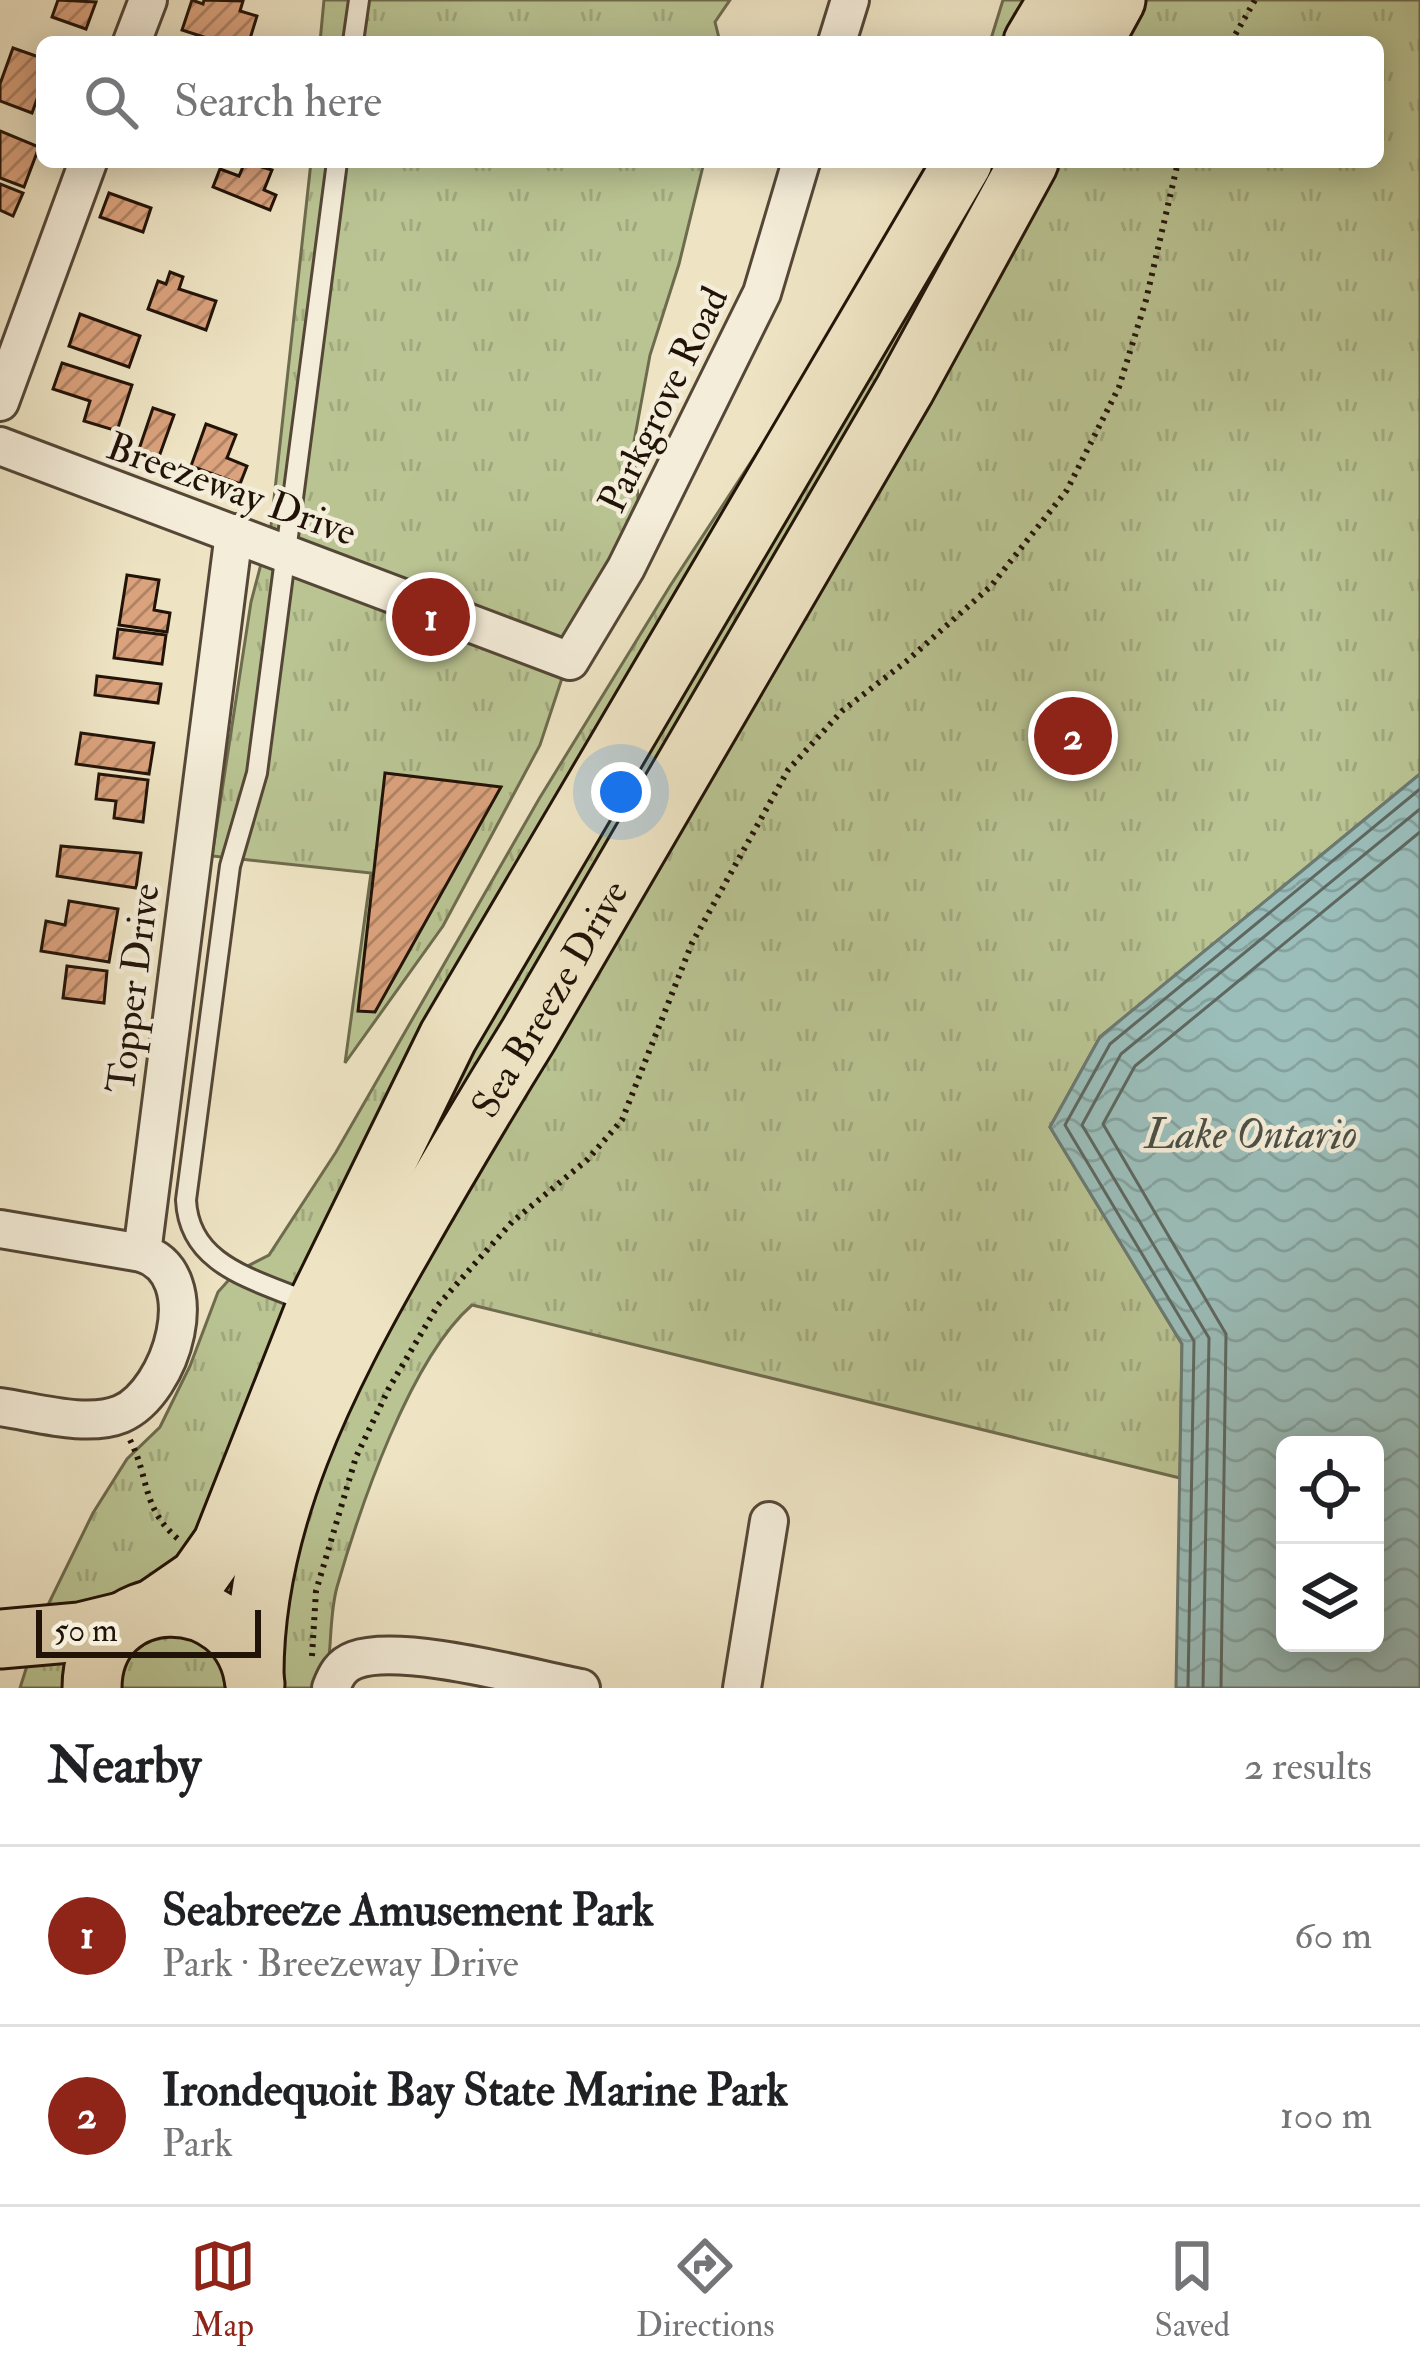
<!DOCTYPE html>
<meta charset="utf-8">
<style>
:root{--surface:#fff;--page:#f6f6f6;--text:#202124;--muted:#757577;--line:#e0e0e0;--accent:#8f2418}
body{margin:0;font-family:"IM FELL Double Pica",serif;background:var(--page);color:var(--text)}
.controls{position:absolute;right:36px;bottom:36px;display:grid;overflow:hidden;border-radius:18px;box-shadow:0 6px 30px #0003}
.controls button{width:108px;height:108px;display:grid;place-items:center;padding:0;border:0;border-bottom:3px solid var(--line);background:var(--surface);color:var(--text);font:60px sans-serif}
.scale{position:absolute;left:36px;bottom:30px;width:225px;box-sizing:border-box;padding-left:12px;border:6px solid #221308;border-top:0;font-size:33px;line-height:42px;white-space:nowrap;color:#221308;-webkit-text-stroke:9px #f4edd9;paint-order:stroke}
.you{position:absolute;left:621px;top:792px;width:42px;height:42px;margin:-30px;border:9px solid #fff;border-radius:50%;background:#1a73e8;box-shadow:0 0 0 18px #1a73e833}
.badge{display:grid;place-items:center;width:78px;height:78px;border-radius:50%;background:var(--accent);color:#fff;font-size:39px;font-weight:700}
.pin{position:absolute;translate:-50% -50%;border:6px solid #fff;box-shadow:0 3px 12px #0006}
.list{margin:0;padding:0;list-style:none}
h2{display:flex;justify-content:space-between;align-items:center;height:156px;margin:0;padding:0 48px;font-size:51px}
h2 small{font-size:39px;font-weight:400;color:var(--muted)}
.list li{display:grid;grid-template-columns:78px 1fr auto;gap:36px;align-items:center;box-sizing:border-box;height:180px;padding:0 48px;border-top:3px solid var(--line)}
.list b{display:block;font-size:45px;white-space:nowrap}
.list p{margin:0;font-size:39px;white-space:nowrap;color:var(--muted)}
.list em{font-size:39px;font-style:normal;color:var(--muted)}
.icon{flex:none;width:66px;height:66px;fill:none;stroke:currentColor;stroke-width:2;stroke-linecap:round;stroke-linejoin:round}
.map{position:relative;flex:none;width:1420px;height:1688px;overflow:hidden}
.search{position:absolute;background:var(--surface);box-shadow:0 6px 30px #0003;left:36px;right:36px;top:36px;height:132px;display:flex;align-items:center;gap:30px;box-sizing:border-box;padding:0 42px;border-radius:18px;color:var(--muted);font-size:45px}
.sheet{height:516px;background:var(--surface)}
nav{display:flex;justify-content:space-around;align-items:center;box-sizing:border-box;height:168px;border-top:3px solid var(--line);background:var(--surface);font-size:33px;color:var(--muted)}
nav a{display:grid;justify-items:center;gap:6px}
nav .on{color:var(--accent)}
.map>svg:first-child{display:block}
.park{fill:url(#park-tufts);stroke:#6e6c4e;stroke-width:3}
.water{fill:url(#water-waves);stroke:#6b7a73;stroke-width:3;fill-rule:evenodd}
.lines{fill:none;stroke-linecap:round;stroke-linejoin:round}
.shore{stroke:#5e6861;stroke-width:3}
.building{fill:url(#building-hatch);stroke:#221308;stroke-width:3}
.lane-casing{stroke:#554737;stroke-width:24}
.street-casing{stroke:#554737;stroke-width:42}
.primary-casing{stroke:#221308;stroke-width:63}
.path{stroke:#221308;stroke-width:6;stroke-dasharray:3 6;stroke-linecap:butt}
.lane{stroke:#f4edd9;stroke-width:18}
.street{stroke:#f4edd9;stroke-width:36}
.primary{stroke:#eee4c4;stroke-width:57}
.labels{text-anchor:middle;stroke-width:9;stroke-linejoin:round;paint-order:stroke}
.street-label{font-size:39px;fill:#221308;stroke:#f4edd9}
.water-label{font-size:42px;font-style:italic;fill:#4c4f46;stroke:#f4edd9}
</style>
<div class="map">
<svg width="1420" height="1688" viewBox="0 0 1420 1688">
<defs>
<pattern id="park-tufts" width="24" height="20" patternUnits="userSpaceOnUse" patternTransform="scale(3)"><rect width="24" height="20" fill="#bac493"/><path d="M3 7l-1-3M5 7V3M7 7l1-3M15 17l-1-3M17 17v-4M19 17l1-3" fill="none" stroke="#a0a87d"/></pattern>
<pattern id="water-waves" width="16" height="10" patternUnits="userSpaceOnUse" patternTransform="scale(3)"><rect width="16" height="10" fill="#9bbeba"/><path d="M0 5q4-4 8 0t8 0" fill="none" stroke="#85a29e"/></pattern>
<pattern id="building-hatch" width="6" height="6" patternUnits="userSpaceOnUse" patternTransform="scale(3)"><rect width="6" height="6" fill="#daa27d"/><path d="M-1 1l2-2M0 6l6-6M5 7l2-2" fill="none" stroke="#b08364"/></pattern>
</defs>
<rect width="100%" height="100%" fill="#eee4c4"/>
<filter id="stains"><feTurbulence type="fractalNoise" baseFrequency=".00167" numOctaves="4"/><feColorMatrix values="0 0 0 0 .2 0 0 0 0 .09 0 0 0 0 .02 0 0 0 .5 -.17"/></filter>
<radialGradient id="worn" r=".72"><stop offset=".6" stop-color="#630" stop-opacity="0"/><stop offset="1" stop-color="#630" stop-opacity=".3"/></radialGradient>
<g class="park">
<path d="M324,0H730L715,22L720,42H320Z"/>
<path d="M1003,0H1420V774L1100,1037L1050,1127L1182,1344L1180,1478L472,1305C410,1359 360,1507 337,1587C328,1620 333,1655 324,1688H20L43,1615L93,1513L127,1459L160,1427L190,1366L218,1292L236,1272L269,1255L336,1152L539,799L670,586L781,416L932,162H1378V42H990Z"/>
<path d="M311,162H704L679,264L650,355L633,447L639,508L570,654L540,745L443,926L345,1063L371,873L212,856L251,602L271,526Z"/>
</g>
<path class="water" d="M1420,774V1688H1176L1182,1344L1050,1127L1100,1037ZM1285,1445H1375V1643H1285Z"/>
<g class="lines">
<g class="shore">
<path d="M1188,1688L1194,1341L1065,1125L1110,1044L1420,789"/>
<path d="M1203,1688L1209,1338L1082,1125L1121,1054L1420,809"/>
<path d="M1221,1688L1226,1334L1103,1124L1135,1066L1420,832"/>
</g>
</g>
<g class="building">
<path d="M58,0L96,2L86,29L52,17Z"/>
<path d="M192,0L203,4L204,0L243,1L240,11L257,16L249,42H219L182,30Z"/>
<path d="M13,48L42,58V85L32,113L0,101V84Z"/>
<path d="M0,131L39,147L24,187L0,178Z"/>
<path d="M245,162L272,170L264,190L276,195L270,210L213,187L220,169L239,176Z"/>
<path d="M0,184L23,193L13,216L0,210Z"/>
<path d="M109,193L151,208L143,232L100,217Z"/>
<path d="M170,272L183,277L179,289L216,301L206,330L148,309L158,281L166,284Z"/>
<path d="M80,314L140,336L129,367L69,346Z"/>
<path d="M62,363L132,385L117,431L84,421L90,401L53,389Z"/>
<path d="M153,408L174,415L156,465L136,458Z"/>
<path d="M206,424L236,435L227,458L247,466L240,484L191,466Z"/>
<path d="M127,575L159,580L154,610L170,613L167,632L119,625Z"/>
<path d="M118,629L166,635L162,664L114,658Z"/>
<path d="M97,676L161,684L158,703L95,695Z"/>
<path d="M81,733L154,743L149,774L76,764Z"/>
<path d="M385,773L501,787L375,1012L358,1011Z"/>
<path d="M99,774L148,780L143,822L114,818L116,801L96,799Z"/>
<path d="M61,846L141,853L136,888L57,876Z"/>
<path d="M69,901L118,909L109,962L41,951L46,921L65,925Z"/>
<path d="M67,966L107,971L104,1003L63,998Z"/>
</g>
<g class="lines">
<g class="lane-casing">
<g id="lane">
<path d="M353,42L359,0"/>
<path d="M312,1304C259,1280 189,1268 186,1200L230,866L257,773L337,162"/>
</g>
</g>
<g class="street-casing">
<g id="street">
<path d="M132,42L148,0"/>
<path d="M837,42L850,0"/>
<path d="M0,402L88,162"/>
<path d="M0,446L570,661L626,568L762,293L801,162"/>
<path d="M0,1229L142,1253"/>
<path d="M0,1407C36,1412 87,1428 121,1414C172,1392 208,1274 142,1253L234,533"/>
<path d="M331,1688C336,1675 341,1665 355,1660C401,1643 529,1678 581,1688"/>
<path d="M742,1688L769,1521"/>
</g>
</g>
<g class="primary-casing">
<g id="primary">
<path d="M1033,42L1058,0"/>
<path d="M1093,42L1116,0"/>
<path d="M156,1607L198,1578L222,1544L316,1306L448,1037L963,162"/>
<path d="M0,1639L80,1632L125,1621"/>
<path id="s1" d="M254,1678C253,1522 327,1379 402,1248C443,1176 485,1105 529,1034L905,389L1029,162"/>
<path d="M92,1688C92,1584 242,1578 255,1684"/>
</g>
</g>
<g class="path">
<path d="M1231,42L1255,0"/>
<path d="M130,1440C150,1479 141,1507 178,1539"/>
<path d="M312,1656L316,1591L356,1457L389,1388L438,1305L512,1222L587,1160L622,1120L692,943L788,770L842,711L908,660L991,586L1067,490L1119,387L1146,300L1178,162"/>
</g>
<use href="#lane" class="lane"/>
<use href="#street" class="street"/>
<use href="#primary" class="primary"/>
</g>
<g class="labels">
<g class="street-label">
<text transform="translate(662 399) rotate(-64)" y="14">Parkgrove Road</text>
<text transform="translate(232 488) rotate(20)" y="14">Breezeway Drive</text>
<text transform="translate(132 988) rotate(-83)" y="14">Topper Drive</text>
<text dy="14" stroke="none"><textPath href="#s1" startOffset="750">Sea Breeze Drive</textPath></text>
</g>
<g class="water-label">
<text x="1251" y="1148">Lake Ontario</text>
</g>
</g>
<rect width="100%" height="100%" filter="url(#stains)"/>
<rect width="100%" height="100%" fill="url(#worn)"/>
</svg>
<div class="controls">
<button><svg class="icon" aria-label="locate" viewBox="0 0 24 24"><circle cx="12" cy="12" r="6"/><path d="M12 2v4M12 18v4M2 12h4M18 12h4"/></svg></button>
<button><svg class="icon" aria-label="layers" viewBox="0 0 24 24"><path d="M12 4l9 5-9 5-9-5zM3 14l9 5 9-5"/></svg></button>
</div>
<div class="scale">50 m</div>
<div class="you"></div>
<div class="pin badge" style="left:431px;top:617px">1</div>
<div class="pin badge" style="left:1073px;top:736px">2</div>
<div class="search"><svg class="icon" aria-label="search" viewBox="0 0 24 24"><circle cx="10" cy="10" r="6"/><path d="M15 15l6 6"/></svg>Search here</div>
</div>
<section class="sheet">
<h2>Nearby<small>2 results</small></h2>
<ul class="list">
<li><span class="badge">1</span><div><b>Seabreeze Amusement Park</b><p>Park · Breezeway Drive</p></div><em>60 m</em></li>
<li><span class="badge">2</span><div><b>Irondequoit Bay State Marine Park</b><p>Park</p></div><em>100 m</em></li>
</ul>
</section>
<nav>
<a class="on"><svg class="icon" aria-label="map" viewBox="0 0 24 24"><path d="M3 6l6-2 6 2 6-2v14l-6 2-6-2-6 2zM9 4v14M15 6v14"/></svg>Map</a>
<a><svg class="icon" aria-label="directions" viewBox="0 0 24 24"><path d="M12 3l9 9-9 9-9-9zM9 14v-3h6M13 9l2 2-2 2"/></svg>Directions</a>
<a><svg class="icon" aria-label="saved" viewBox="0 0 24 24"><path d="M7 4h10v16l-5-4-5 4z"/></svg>Saved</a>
</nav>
